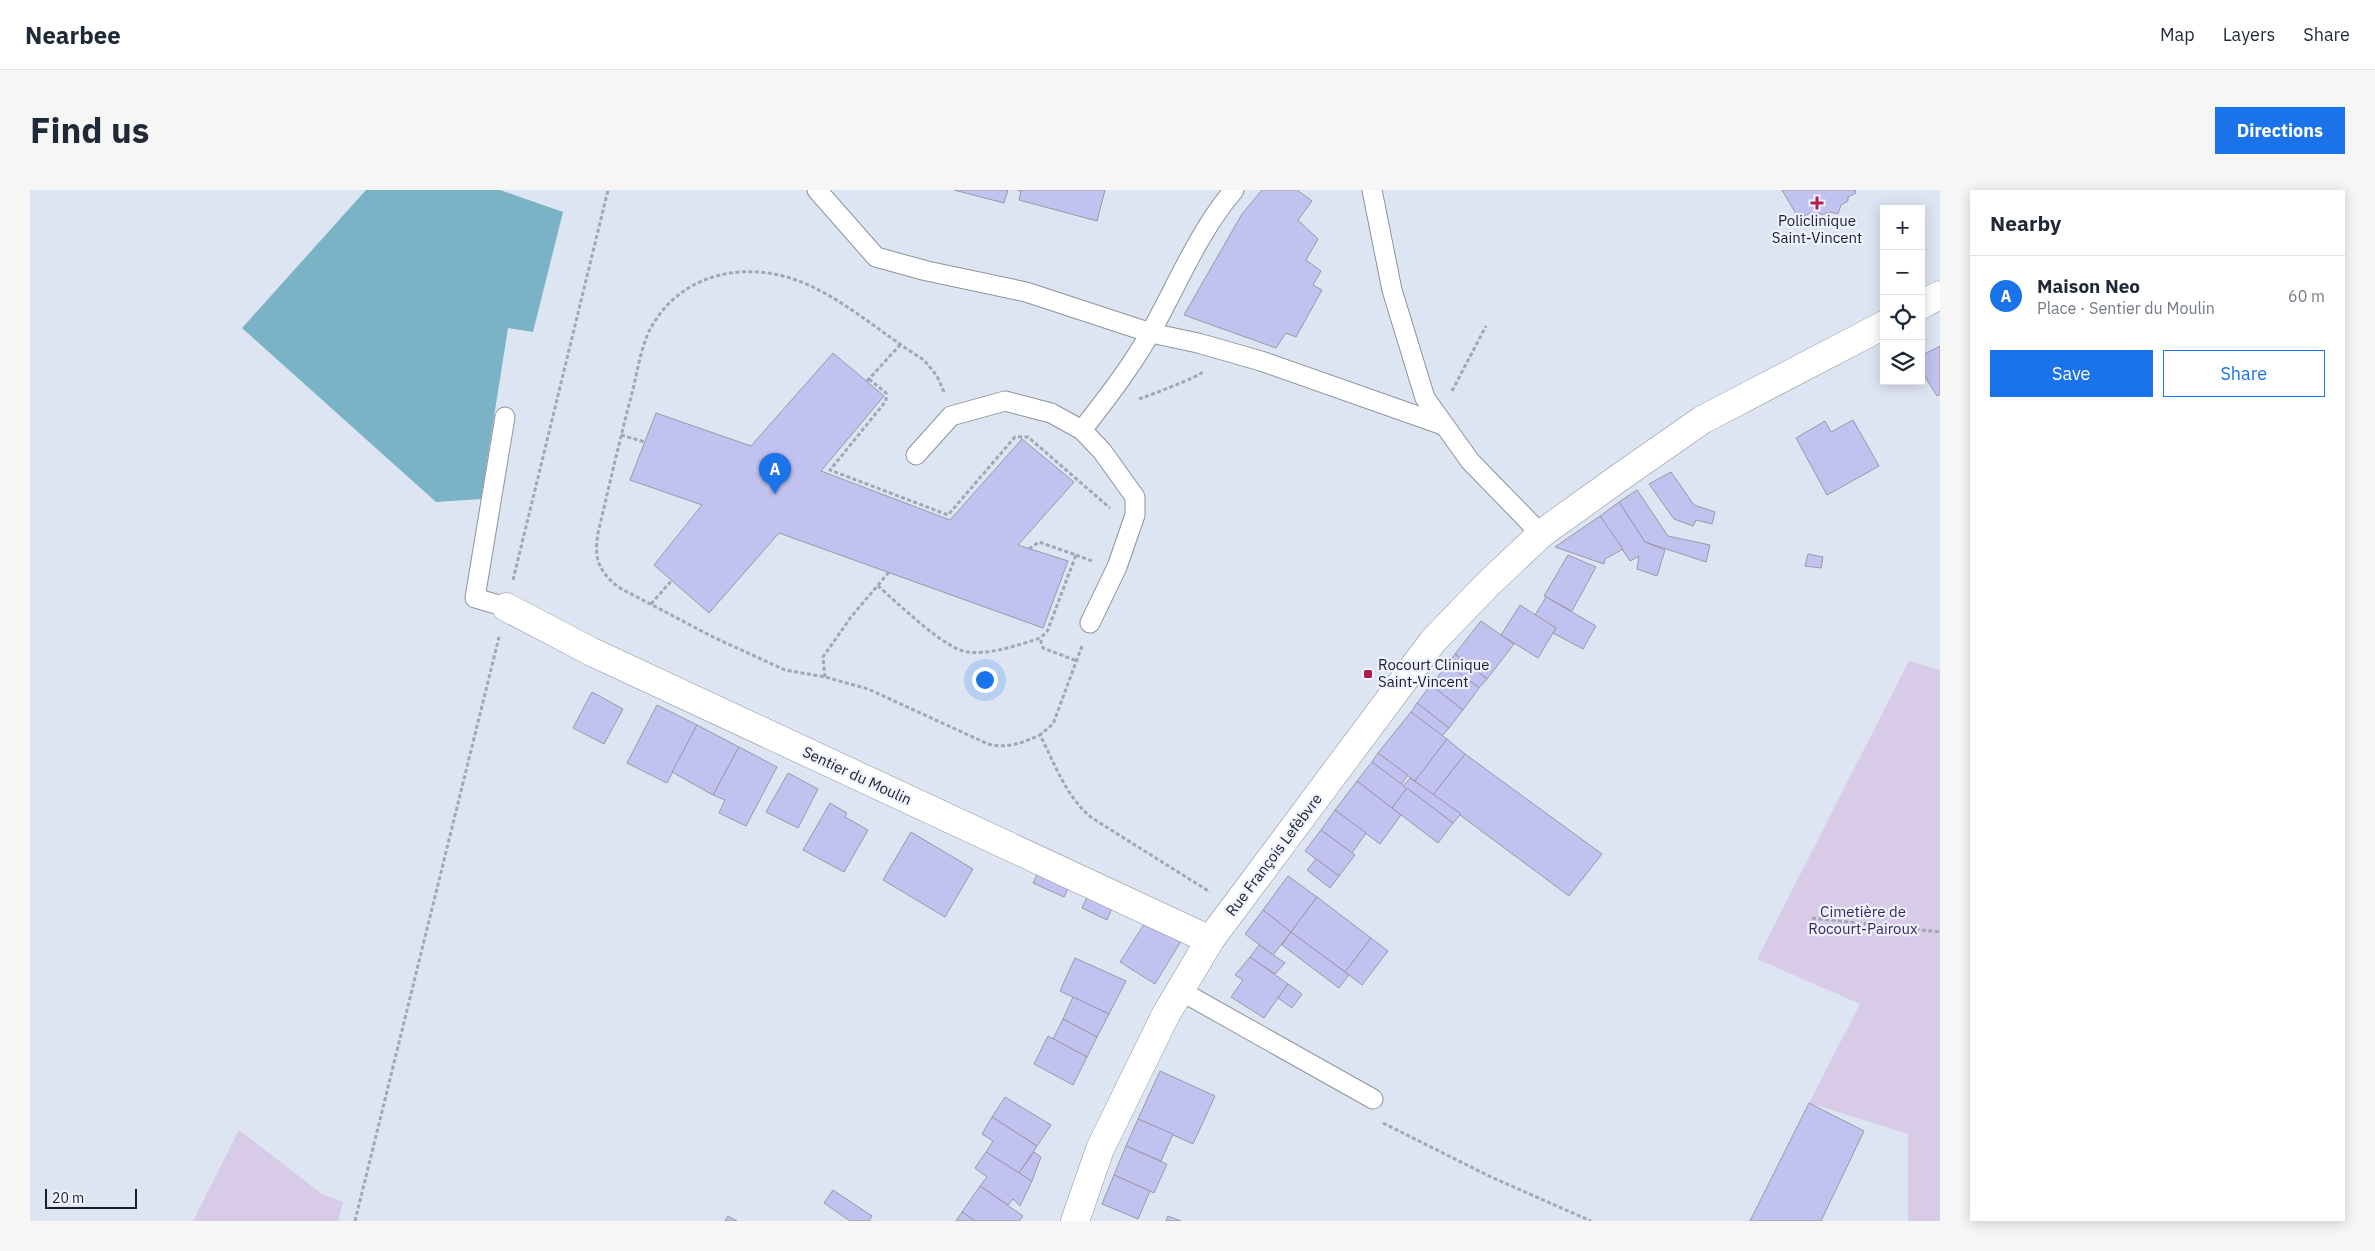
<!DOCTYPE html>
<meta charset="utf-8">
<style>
:root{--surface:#fff;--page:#f6f6f7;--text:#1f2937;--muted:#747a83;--line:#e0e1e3;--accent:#1a73e8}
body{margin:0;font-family:"IBM Plex Sans",sans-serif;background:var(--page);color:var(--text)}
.controls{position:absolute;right:15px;top:15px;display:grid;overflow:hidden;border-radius:0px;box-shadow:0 2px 12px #0003}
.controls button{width:45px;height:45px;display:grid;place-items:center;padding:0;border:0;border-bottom:1px solid var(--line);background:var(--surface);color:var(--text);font:25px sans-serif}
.scale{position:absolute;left:15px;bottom:12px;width:92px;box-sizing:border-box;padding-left:5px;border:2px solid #1c1e23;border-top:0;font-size:14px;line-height:18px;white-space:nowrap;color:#1c1e23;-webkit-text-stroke:4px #ecf2ff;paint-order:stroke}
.you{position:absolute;left:954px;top:489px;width:18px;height:18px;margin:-12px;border:4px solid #fff;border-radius:50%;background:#1a73e8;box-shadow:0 0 0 8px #1a73e833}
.badge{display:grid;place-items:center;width:32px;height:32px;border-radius:50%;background:var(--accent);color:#fff;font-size:16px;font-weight:700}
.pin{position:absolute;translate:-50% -41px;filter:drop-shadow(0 1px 2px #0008)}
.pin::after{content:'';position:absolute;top:26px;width:18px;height:15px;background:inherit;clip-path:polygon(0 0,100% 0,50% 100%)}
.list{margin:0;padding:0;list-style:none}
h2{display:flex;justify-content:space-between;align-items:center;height:65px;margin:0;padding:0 20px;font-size:21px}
h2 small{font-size:16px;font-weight:400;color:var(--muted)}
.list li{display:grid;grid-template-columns:32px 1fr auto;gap:15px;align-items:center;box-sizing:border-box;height:80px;padding:0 20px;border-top:1px solid var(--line)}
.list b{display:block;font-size:19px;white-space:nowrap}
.list p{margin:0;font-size:16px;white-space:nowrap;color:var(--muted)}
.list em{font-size:16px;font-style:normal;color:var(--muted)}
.actions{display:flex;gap:10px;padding:15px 20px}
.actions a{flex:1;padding:11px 0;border:1px solid var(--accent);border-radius:0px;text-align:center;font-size:18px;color:var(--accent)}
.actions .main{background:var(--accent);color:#fff}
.icon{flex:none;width:28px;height:28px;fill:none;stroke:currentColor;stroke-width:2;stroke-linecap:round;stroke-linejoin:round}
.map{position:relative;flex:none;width:1910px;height:1031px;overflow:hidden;border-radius:0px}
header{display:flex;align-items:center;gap:30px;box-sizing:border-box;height:70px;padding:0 25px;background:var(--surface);border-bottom:1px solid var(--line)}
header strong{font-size:24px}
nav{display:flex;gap:28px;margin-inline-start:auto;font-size:18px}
.intro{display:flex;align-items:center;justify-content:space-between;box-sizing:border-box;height:120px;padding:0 30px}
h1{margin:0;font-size:35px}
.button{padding:12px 22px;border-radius:0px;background:var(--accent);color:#fff;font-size:18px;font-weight:700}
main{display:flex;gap:30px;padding:0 30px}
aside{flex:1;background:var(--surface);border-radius:0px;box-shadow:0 2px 12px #0003}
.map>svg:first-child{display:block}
.green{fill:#d8cbe7}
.water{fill:#7ab2c6}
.building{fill:#c2c2f0;stroke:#9999a6}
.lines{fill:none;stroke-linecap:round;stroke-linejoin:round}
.service-casing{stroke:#8d939e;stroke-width:21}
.minor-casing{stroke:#8d939e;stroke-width:29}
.secondary-casing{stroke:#8d939e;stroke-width:29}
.path{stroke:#a2a7b2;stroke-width:3;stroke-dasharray:4 2.5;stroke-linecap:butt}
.service{stroke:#fff;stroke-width:19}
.minor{stroke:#fff;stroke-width:28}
.secondary{stroke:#fff;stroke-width:28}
.poi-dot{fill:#b1204c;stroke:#ecf2ff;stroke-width:2}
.labels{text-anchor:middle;stroke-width:4.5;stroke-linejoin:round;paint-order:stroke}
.poi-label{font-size:15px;fill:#1c1e23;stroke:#ecf2ff}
.street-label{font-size:15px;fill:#1c1e23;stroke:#ecf2ff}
.park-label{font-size:15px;fill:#402459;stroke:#ecf2ff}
</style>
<header>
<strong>Nearbee</strong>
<nav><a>Map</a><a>Layers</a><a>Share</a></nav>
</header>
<div class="intro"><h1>Find us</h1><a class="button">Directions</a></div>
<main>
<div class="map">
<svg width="1910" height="1031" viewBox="0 0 1910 1031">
<rect width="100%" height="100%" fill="#dee5f2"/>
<g class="green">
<path d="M1879,471L1910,480V1031H1878V944L1779,913L1830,814L1727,769Z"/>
<path d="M209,940L292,1004L313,1012L308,1031H163Z"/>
</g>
<path class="water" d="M336,0H470L533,22L503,142L478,138L451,309L406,312L212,138Z"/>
<g class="building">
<path d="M924,0H978L974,13Z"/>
<path d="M987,0H1075L1067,31L989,10L991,1Z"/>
<path d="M1232,0H1267L1282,11L1268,30L1288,49L1276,70L1291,81L1283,95L1292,100L1266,147L1256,143L1246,158L1154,125L1212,24Z"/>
<path d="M1752,0H1825L1826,3L1818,7V11L1811,15L1808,24L1800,22L1791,25L1790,23L1782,26L1780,23L1769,29Z"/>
<path d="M1910,156V204L1907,206L1891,180V166Z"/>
<path d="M803,163L854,206L791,281L920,330L992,249L1044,292L988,355L1038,371L1013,438L749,343L679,423L624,375L672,315L600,290L626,223L721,256Z"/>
<path d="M1823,230L1849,276L1797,305L1766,248L1795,231L1801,242Z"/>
<path d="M1641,282L1664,315L1685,322L1682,334L1666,330L1663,336L1644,329L1619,294Z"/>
<path d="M1607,300L1638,346L1680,355L1676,372L1615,352L1589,312Z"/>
<path d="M1589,312L1615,352L1635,360L1627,386L1607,379L1609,366L1600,371L1570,326Z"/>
<path d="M1570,326L1593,359L1575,369L1574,374L1525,357Z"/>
<path d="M1778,364L1793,367L1791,378L1775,376Z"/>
<path d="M1538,365L1566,377L1542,421L1514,406Z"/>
<path d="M1516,407L1566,436L1553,459L1523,443L1526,438L1505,425Z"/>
<path d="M1490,415L1526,438L1508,468L1471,445Z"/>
<path d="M1451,431L1484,454L1457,489L1425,464Z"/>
<path d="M1425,464L1457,489L1449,498L1418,474Z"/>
<path d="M1418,474L1449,498L1433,520L1401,495Z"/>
<path d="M1401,495L1433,520L1419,538L1387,513Z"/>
<path d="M562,502L593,519L574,554L543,538Z"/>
<path d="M1387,513L1419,538L1412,546L1381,522Z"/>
<path d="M627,515L667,535L637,593L597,573Z"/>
<path d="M1381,522L1417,549L1385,591L1348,563Z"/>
<path d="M667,535L709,557L683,605L642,582Z"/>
<path d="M1417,549L1435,564L1403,605L1385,591Z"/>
<path d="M709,557L747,577L716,636L689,623L695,610L683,605Z"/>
<path d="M1348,563L1378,585L1371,595L1342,572Z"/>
<path d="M1435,564L1572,664L1539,706L1403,605Z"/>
<path d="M1342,572L1377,598L1362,618L1327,591Z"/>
<path d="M758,583L788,599L768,638L736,622Z"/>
<path d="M1380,588L1431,624L1423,633L1373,596Z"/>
<path d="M1327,591L1371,625L1350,654L1305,620Z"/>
<path d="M1377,598L1423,633L1408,653L1362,618Z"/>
<path d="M800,613L817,623L815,627L838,640L814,682L773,660Z"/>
<path d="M1305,620L1336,643L1322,663L1291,640Z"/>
<path d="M1291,640L1325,665L1309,686L1275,661Z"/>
<path d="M881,642L943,679L915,727L853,690Z"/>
<path d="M1286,669L1309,686L1300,698L1277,680Z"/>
<path d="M1009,680L1040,694L1034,707L1003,693Z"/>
<path d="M1258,686L1287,707L1261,742L1233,720Z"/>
<path d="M1059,703L1084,713L1077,730L1052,718Z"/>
<path d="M1287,707L1341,748L1315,782L1261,742Z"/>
<path d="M1233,720L1261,742L1243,765L1215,744Z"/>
<path d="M1118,728L1153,748L1125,794L1090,772Z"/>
<path d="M1261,742L1319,785L1309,798L1252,755Z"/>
<path d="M1341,748L1358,761L1332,795L1315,782Z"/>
<path d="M1229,755L1255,773L1245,784L1220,767Z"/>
<path d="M1220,767L1258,794L1234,828L1201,807L1213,790L1205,785Z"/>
<path d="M1045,768L1096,791L1079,824L1030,801Z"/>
<path d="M1258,794L1272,804L1262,818L1248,808Z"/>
<path d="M1043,807L1079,824L1067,847L1033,829Z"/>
<path d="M1033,829L1067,847L1057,867L1023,849Z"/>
<path d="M1018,846L1057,867L1043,895L1004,874Z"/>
<path d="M1130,881L1185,906L1163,954L1108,929Z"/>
<path d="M975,907L1021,935L1007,956L962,927Z"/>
<path d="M1779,913L1834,941L1791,1031H1720Z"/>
<path d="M962,927L1007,956L989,983L956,962L963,951L952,944Z"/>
<path d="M1108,929L1143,944L1131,971L1096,956Z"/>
<path d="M1096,956L1137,974L1124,1003L1084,985Z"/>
<path d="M956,962L1002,991L990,1016L983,1009L978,1015L950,996L957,987L945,978Z"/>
<path d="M1004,962L1011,967L1002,991L989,983Z"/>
<path d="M1084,985L1120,1001L1108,1029L1072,1014Z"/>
<path d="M950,996L993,1026L989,1031H945L932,1022Z"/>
<path d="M803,1000L842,1026L839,1031H820L794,1013Z"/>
<path d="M932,1022L945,1031H926Z"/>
<path d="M698,1026L707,1031H695Z"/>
<path d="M1138,1026L1151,1031H1136Z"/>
</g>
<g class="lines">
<g class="service-casing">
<g id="service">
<path d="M787,0L846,67L897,81L996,102L1121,143L1168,153L1231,171L1413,235"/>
<path d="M1342,0L1362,100L1395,208L1440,271L1511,344"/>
<path d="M475,227L445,408L476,417"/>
<path d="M886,265L921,226L975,211L1021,223L1052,240"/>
<path d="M1060,433L1087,377L1105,325V307L1072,261L1052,240C1077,208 1102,176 1122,140C1148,93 1169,41 1204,0"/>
<path d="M1149,800L1343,909"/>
</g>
</g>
<g class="minor-casing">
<path id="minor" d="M476,417L562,462L1180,750"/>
</g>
<g class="secondary-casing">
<g id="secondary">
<path d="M1891,115L1910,105"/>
<path d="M1045,1031L1070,959L1135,826L1180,750L1403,451L1458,394L1511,344L1586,290L1672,230L1854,135"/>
</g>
</g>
<g class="path">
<path d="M839,189L856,203V211L800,280L918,325L985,247H998L1080,318"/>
<path d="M837,191L870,155"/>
<path d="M1422,201L1456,136"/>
<path d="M914,202L907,186L894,170C853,145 811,106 766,90C713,71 653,84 623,134C611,154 608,180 602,203C590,249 579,296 568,343C564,369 568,380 588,397L683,447L755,480L795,487L838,499L958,554C977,559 992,553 1010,545"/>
<path d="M1109,209C1120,205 1169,187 1174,181"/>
<path d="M591,245L615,252"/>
<path d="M999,359L1009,352L1046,365L1017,442L1010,448"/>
<path d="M1046,365L1062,371"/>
<path d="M483,390L578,0"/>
<path d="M848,396C867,412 915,460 938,462C961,465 988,455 1010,448L1013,458L1047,471"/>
<path d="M621,414L642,390"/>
<path d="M1052,456L1023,534L1010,545C1025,574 1036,607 1062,628L1180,702"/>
<path d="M795,487L793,467L821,427L859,382"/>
<path d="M1782,728L1910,742"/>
<path d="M1353,933L1461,987L1561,1031"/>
<path d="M325,1031L469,447"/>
</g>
<use href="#service" class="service"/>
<use href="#minor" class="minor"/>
<use href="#secondary" class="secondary"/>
</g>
<g class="poi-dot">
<path d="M1784.5 5.5h5v5h5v5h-5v5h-5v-5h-5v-5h5z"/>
<rect x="1333" y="479" width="10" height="10" rx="2.5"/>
</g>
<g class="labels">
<g class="poi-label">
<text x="1787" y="36">Policlinique<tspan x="1787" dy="17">Saint-Vincent</tspan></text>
<text x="1348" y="480" text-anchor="start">Rocourt Clinique<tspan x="1348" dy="17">Saint-Vincent</tspan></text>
</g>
<g class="street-label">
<text transform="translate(827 586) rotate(25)" y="5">Sentier du Moulin</text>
<text transform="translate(1244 665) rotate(-53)" y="5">Rue François Lefèbvre</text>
</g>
<g class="park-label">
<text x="1833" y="727">Cimetière de<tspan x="1833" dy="17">Rocourt-Pairoux</tspan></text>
</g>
</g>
</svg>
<div class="controls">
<button>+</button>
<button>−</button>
<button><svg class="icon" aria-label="locate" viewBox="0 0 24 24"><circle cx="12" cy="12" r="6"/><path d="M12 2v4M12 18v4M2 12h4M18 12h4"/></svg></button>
<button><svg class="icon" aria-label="layers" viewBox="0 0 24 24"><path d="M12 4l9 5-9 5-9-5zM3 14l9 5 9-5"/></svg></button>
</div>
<div class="scale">20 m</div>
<div class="you"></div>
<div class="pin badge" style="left:745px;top:304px">A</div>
</div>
<aside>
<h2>Nearby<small></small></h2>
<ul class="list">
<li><span class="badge">A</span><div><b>Maison Neo</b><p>Place · Sentier du Moulin</p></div><em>60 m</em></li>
</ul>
<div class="actions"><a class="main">Save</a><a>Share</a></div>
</aside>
</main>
